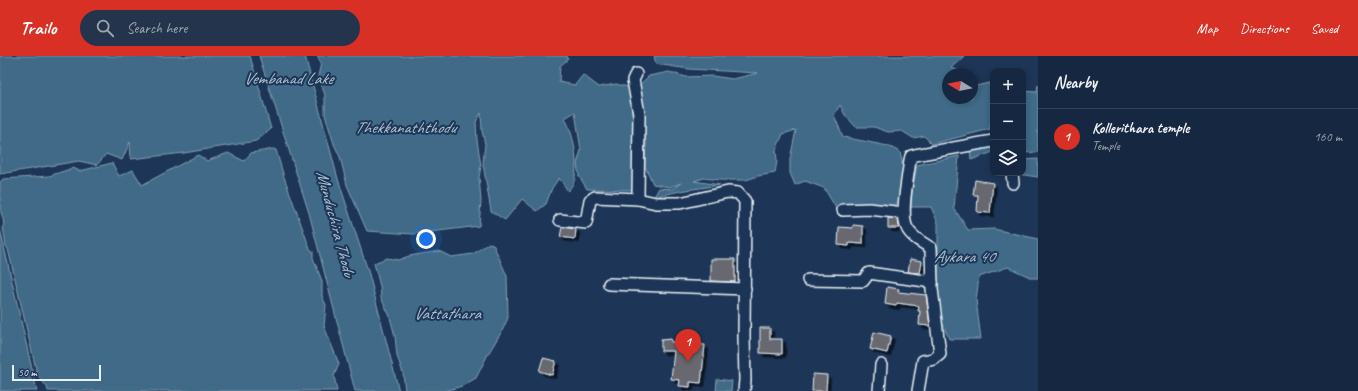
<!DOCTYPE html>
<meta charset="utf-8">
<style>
:root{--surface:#162841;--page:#23344c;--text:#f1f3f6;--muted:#9ea6b1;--line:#35445a;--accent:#d93025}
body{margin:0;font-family:Caveat,sans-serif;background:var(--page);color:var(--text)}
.controls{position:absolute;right:12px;top:12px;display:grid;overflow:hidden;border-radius:8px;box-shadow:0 2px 6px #0003}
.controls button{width:36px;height:36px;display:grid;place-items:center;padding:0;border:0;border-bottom:1px solid var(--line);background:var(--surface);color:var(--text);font:20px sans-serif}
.compass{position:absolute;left:942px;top:12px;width:36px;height:36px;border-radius:50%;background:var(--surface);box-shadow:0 2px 6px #0003;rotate:280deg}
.scale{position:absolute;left:12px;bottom:10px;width:89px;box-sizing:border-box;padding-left:4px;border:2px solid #e8f1f8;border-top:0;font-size:11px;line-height:14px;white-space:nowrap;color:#e8f1f8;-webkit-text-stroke:3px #1d3557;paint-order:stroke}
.you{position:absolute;left:426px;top:183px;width:14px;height:14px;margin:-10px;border:3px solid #fff;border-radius:50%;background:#1a73e8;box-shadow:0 0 0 6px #1a73e833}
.badge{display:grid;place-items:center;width:26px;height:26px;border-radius:50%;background:var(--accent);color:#fff;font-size:13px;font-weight:700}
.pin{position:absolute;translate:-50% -33px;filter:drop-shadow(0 1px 2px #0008)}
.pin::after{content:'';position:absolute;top:21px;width:14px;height:12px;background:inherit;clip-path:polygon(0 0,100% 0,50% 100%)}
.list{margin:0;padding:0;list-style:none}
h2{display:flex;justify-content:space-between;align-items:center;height:52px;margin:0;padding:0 16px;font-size:17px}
h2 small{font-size:13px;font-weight:400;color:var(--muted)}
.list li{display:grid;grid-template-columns:26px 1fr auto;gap:12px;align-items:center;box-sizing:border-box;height:56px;padding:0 16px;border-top:1px solid var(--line)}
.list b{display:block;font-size:15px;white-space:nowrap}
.list p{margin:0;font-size:13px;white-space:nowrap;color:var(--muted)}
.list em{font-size:13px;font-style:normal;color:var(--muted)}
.icon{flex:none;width:22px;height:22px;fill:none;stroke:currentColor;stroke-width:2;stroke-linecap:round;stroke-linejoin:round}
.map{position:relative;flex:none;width:1038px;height:335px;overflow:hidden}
header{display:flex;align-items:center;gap:24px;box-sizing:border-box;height:56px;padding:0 20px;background:var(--accent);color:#fff}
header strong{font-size:19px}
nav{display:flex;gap:22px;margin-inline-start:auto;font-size:14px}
.search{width:280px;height:36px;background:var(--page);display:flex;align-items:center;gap:10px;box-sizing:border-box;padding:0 14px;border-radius:22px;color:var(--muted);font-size:15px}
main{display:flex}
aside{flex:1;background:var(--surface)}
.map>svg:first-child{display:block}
.water{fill:#406b87;stroke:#83a1b4}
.building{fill:#676871;stroke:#e8f1f8;filter:url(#shadow)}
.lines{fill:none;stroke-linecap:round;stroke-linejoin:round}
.street-casing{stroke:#e8f1f8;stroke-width:14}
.street{stroke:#1d3557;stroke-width:11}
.labels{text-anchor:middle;stroke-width:4;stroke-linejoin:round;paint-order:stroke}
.water-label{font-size:17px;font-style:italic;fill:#adc2d0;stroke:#1d3557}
</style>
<header>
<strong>Trailo</strong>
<div class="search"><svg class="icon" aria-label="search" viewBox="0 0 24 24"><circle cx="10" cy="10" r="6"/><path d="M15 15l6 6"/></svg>Search here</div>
<nav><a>Map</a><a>Directions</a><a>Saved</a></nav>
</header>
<main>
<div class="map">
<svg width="1038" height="335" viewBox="0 0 1038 335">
<defs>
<filter id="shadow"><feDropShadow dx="3.5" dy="3.5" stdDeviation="0" flood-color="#0009"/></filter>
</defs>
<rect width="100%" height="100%" fill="#1d3557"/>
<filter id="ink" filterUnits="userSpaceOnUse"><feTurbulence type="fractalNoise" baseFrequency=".025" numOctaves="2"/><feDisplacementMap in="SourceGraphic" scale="8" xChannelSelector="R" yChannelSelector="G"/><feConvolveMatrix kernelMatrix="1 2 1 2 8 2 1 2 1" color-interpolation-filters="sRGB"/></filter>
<g filter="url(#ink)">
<g class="water">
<path d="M0,0H250L271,73L256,85L184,97L131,103L130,86L122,104L106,98L97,109L79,105L0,118Z"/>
<path d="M259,0H305L338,123L369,218L399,335H355L309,157Z"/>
<path d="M317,0H567L568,3L560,10L559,26L575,29L583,19L599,31L616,28L628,31L634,56L637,31L649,20L669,16L686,21L712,20L733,23L758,17L689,13L656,8L654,0H964L951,12L970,18H948V42H972V22L976,30L989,27C996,42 992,58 990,73L932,88L924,80L913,82L902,75L888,76L874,71H856L845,59L840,49L834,59L843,81L888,90L900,96L903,111L902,145L888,152L853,150L836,152L824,132L805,125L795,129L790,117V103L796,74L783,78L776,94L777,105L775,117L758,120L746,124H719L704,122L694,125L720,129L680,135L654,141L659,132L672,133L681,127L670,131L653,128L645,110L646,87L644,66L636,134L587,133L579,120L577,108L581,94L575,56L565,62C574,80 578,101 575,121C575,126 571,131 568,135L559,122L552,132L546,148L537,155L522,143L505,164L491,155L483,108L485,88L482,75L481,57L476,66L477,84L481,110L479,121L481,145L479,170L414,178L367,175L347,129L340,101L334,88L325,59V39L318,20L321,7Z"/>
<path d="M1038,29V96L1023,97V35L1037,36Z"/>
<path d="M993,87V96L971,104L970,91Z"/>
<path d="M274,93L276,94L284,121L310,193L313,195V202L322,225V240L326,249L324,270L339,308L334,320L337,335H48L47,331L38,320L36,313L8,193L6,190L3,171C5,164 1,159 0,152C0,144 0,134 0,126L3,123L49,120L73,112L80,115L112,107L119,120L133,114L142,129L198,99L207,105L228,97L244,105L251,97Z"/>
<path d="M959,100L954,152L968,174L994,173L1038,183V222H1032L1008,211L979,221L976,244L981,283H949L941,263L938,241V167L931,151H909L917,109Z"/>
<path d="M1038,103V121L1017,118V117H1023V104Z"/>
<path d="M0,173L37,335H0Z"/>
<path d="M489,187L493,188L507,220L508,262L502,275L488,298L476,322L462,330L445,335H405L403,317L397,300L395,280L389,258L381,242L380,230L374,207L387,202L398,204L409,200L439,195L451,201L473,198Z"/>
<path d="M717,323L732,325L731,335H716Z"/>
</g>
<g class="building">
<path d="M975,124L993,127L990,157L977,156L978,139H973Z"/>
<path d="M888,162L898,163L899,172H888Z"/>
<path d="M853,169L863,170V188L849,187V190L838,189L839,171L853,172Z"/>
<path d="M562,171L576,173L575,183L560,181Z"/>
<path d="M711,203H735V226L711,225Z"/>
<path d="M910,203L922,205L920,217L908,216Z"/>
<path d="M887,231L899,233L898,236L926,239L930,270L919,269L920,255H918L919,250L897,247L896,250L885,248Z"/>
<path d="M760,272H770V283H782V298L760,297Z"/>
<path d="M874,276L891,280L887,297L870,293Z"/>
<path d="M671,283V286L705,289L701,327L690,326V331L679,330L680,324L671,323L674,295H661V284Z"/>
<path d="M543,302L556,305L552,319L539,315Z"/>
<path d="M813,318L827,319L826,335H812Z"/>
</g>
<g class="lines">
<g class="street-casing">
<g id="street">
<path d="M636,18L633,24L639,58L638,143"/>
<path d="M1012,117L1013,127"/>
<path d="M843,154L869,153L904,157"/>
<path d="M560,164L586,167L590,144L595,141L638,143L656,147H680L728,136L738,137L745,145L744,280L745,324L744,335"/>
<path d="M808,224L863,225L869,217L932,226"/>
<path d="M609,228L745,233"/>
<path d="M879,335L881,309"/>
<path d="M918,335L923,305L934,303L940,298L932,233L931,192C923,187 911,181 907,172C900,158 908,121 910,104L911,100L915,99L993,85"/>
</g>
</g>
<use href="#street" class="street"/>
</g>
</g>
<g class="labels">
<g class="water-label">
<text x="288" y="28">Vembanad Lake</text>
<text x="405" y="77">Thekkanaththodu</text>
<text transform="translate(336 167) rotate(75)" y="6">Munduchira Thodu</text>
<text x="964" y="206">Aykara 40</text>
<text x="447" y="263">Vattathara</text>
</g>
</g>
</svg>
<div class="controls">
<button>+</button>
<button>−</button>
<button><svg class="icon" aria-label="layers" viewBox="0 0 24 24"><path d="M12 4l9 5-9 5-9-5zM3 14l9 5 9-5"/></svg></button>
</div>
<svg class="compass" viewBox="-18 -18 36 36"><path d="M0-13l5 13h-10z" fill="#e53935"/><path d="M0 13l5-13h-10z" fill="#9ea6b1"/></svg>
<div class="scale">50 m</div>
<div class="you"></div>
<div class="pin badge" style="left:688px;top:306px">1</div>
</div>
<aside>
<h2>Nearby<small></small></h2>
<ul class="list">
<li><span class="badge">1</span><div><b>Kollerithara temple</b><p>Temple</p></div><em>160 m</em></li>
</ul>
</aside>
</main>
